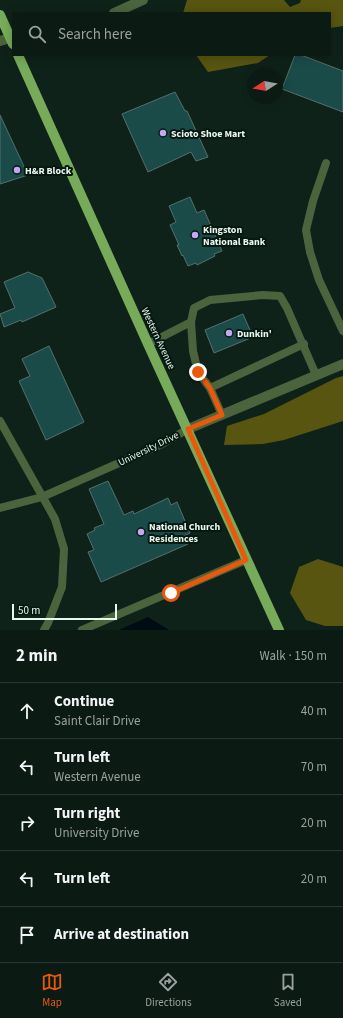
<!DOCTYPE html>
<meta charset="utf-8">
<style>
:root{--surface:#0b1a13;--page:#192721;--text:#f1f3f6;--muted:#9aa1a0;--line:#2b3833;--accent:#ea580c}
body{margin:0;font-family:"Source Sans 3",sans-serif;background:var(--page);color:var(--text)}
.compass{position:absolute;left:247px;top:68px;width:36px;height:36px;border-radius:50%;background:var(--surface);box-shadow:0 2px 10px #0003;rotate:259deg}
.scale{position:absolute;left:12px;bottom:10px;width:105px;box-sizing:border-box;padding-left:4px;border:2px solid #eaf6f0;border-top:0;font-size:11px;line-height:14px;white-space:nowrap;color:#eaf6f0;-webkit-text-stroke:3px #061910;paint-order:stroke}
.stop{position:absolute;width:12px;height:12px;margin:-9px;border:3px solid #ea580c;border-radius:50%;background:#fff}
.stop.end{background:#ea580c;border-color:#fff;box-shadow:0 1px 4px #0008}
.list{margin:0;padding:0;list-style:none}
h2{display:flex;justify-content:space-between;align-items:center;height:52px;margin:0;padding:0 16px;font-size:17px}
h2 small{font-size:13px;font-weight:400;color:var(--muted)}
.list li{display:grid;grid-template-columns:26px 1fr auto;gap:12px;align-items:center;box-sizing:border-box;height:56px;padding:0 16px;border-top:1px solid var(--line)}
.list b{display:block;font-size:15px;white-space:nowrap}
.list p{margin:0;font-size:13px;white-space:nowrap;color:var(--muted)}
.list em{font-size:13px;font-style:normal;color:var(--muted)}
.icon{flex:none;width:22px;height:22px;fill:none;stroke:currentColor;stroke-width:2;stroke-linecap:round;stroke-linejoin:round}
.map{position:relative;flex:none;width:343px;height:630px;overflow:hidden}
.search{position:absolute;background:var(--surface);box-shadow:0 2px 10px #0003;left:12px;right:12px;top:12px;height:44px;display:flex;align-items:center;gap:10px;box-sizing:border-box;padding:0 14px;border-radius:0px;color:var(--muted);font-size:15px}
.sheet{height:332px;background:var(--surface)}
nav{display:flex;justify-content:space-around;align-items:center;box-sizing:border-box;height:56px;border-top:1px solid var(--line);background:var(--surface);font-size:11px;color:var(--muted)}
nav a{display:grid;justify-items:center;gap:2px}
nav .on{color:var(--accent)}
.map>svg:first-child{display:block}
.forest{fill:#575510}
.water{fill:#000c12}
.building{fill:#1b4b48;stroke:#556f6d}
.lines{fill:none;stroke-linecap:round;stroke-linejoin:round}
.service{stroke:#4b643e;stroke-width:8}
.minor{stroke:#4b643e;stroke-width:10}
.primary{stroke:#77ab5a;stroke-width:10}
.route{stroke:#ea580c;stroke-width:5}
.poi-dot{fill:#c2a8f3;stroke:#061910;stroke-width:1.5}
.labels{text-anchor:middle;stroke-width:4;stroke-linejoin:round;paint-order:stroke}
.poi-label{font-size:10px;font-weight:bold;fill:#eaf6f0;stroke:#061910;text-anchor:start}
.street-label{font-size:10px;fill:#eaf6f0;stroke:#061910}
</style>
<div class="map">
<svg width="343" height="630" viewBox="0 0 343 630">
<rect width="100%" height="100%" fill="#0f2219"/>
<g class="forest">
<path d="M187,0H284L290,7L300,3L301,0H343V26L330,28V13H183Z"/>
<path d="M196,55H270L258,63L208,72Z"/>
<path d="M343,376V421L284,440L263,444L224,445L227,426L264,414L336,378Z"/>
<path d="M318,559L343,567V626H325L306,620L290,593L299,567Z"/>
</g>
<path class="water" d="M148,617L169,630H119Z"/>
<g class="building">
<path d="M295,55H301L343,71V112L282,89Z"/>
<path d="M175,92L185,111H187L208,157L196,161L191,152L148,172L122,114Z"/>
<path d="M0,115L28,175L0,184Z"/>
<path d="M190,197L197,213L204,210L222,251L214,254L215,256L197,265L196,263L188,266L183,255L182,256L177,245H179L170,225L176,222L169,206Z"/>
<path d="M28,272L42,278L56,307L22,322L21,320L4,327L0,314L15,308L4,282Z"/>
<path d="M243,314L253,337L214,353L205,330Z"/>
<path d="M49,346L84,422L46,440L19,381L30,376L22,359Z"/>
<path d="M108,481L124,515L133,511L134,514L168,498L171,505L177,502L190,533L184,536L188,544L101,582L88,552L94,550L87,534L95,530L94,528L104,524L89,489Z"/>
</g>
<g class="lines">
<g class="service">
<path d="M326,163L313,201L306,230L310,252L319,280L343,331"/>
<path d="M148,344L191,322"/>
<path d="M210,388L304,344"/>
<path d="M222,415L210,388L198,372L193,351L191,322L194,308L210,300L263,295L280,296L287,308L316,375"/>
<path d="M0,421L55,519L64,549L62,587L48,623L44,630"/>
<path d="M0,508L42,497L162,444L188,429"/>
<path d="M82,630L246,560"/>
</g>
<g class="minor">
<path d="M114,13L143,0"/>
<path d="M0,41L13,37"/>
<path d="M188,429L343,364"/>
</g>
<g class="primary">
<path d="M0,15L13,44"/>
<path d="M18,55L148,344L279,630"/>
</g>
</g>
<g class="lines">
<path class="route" d="M171,593L246,560L188,429L222,415L210,388L198,372"/>
</g>
<g class="poi-dot">
<circle cx="163" cy="133" r="4"/>
<circle cx="17" cy="170" r="4"/>
<circle cx="195" cy="235" r="4"/>
<circle cx="229" cy="333" r="4"/>
<circle cx="141" cy="532" r="4"/>
</g>
<g class="labels">
<g class="poi-label">
<text x="171" y="137">Scioto Shoe Mart</text>
<text x="25" y="174">H&amp;R Block</text>
<text x="203" y="233">Kingston<tspan x="203" dy="12">National Bank</tspan></text>
<text x="237" y="337">Dunkin'</text>
<text x="149" y="530">National Church<tspan x="149" dy="12">Residences</tspan></text>
</g>
<g class="street-label">
<text transform="translate(159 338) rotate(65)" y="4">Western Avenue</text>
<text transform="translate(148 448) rotate(-26)" y="4">University Drive</text>
</g>
</g>
</svg>
<svg class="compass" viewBox="-18 -18 36 36"><path d="M0-13l5 13h-10z" fill="#e53935"/><path d="M0 13l5-13h-10z" fill="#9aa1a0"/></svg>
<div class="scale">50 m</div>
<div class="stop" style="left:171px;top:593px"></div>
<div class="stop end" style="left:198px;top:372px"></div>
<div class="search"><svg class="icon" aria-label="search" viewBox="0 0 24 24"><circle cx="10" cy="10" r="6"/><path d="M15 15l6 6"/></svg>Search here</div>
</div>
<section class="sheet">
<h2>2 min<small>Walk · 150 m</small></h2>
<ul class="list">
<li><svg class="icon" aria-label="ahead" viewBox="0 0 24 24"><path d="M12 20V5M6 11l6-6 6 6"/></svg><div><b>Continue</b><p>Saint Clair Drive</p></div><em>40 m</em></li>
<li><svg class="icon" aria-label="left" viewBox="0 0 24 24"><path d="M17 20v-9H6M10 6l-5 5 5 5"/></svg><div><b>Turn left</b><p>Western Avenue</p></div><em>70 m</em></li>
<li><svg class="icon" aria-label="right" viewBox="0 0 24 24"><path d="M7 20v-9h11M14 6l5 5-5 5"/></svg><div><b>Turn right</b><p>University Drive</p></div><em>20 m</em></li>
<li><svg class="icon" aria-label="left" viewBox="0 0 24 24"><path d="M17 20v-9H6M10 6l-5 5 5 5"/></svg><div><b>Turn left</b></div><em>20 m</em></li>
<li><svg class="icon" aria-label="arrive" viewBox="0 0 24 24"><path d="M6 21V4h12l-3 4 3 4H6"/></svg><div><b>Arrive at destination</b></div></li>
</ul>
</section>
<nav>
<a class="on"><svg class="icon" aria-label="map" viewBox="0 0 24 24"><path d="M3 6l6-2 6 2 6-2v14l-6 2-6-2-6 2zM9 4v14M15 6v14"/></svg>Map</a>
<a><svg class="icon" aria-label="directions" viewBox="0 0 24 24"><path d="M12 3l9 9-9 9-9-9zM9 14v-3h6M13 9l2 2-2 2"/></svg>Directions</a>
<a><svg class="icon" aria-label="saved" viewBox="0 0 24 24"><path d="M7 4h10v16l-5-4-5 4z"/></svg>Saved</a>
</nav>
